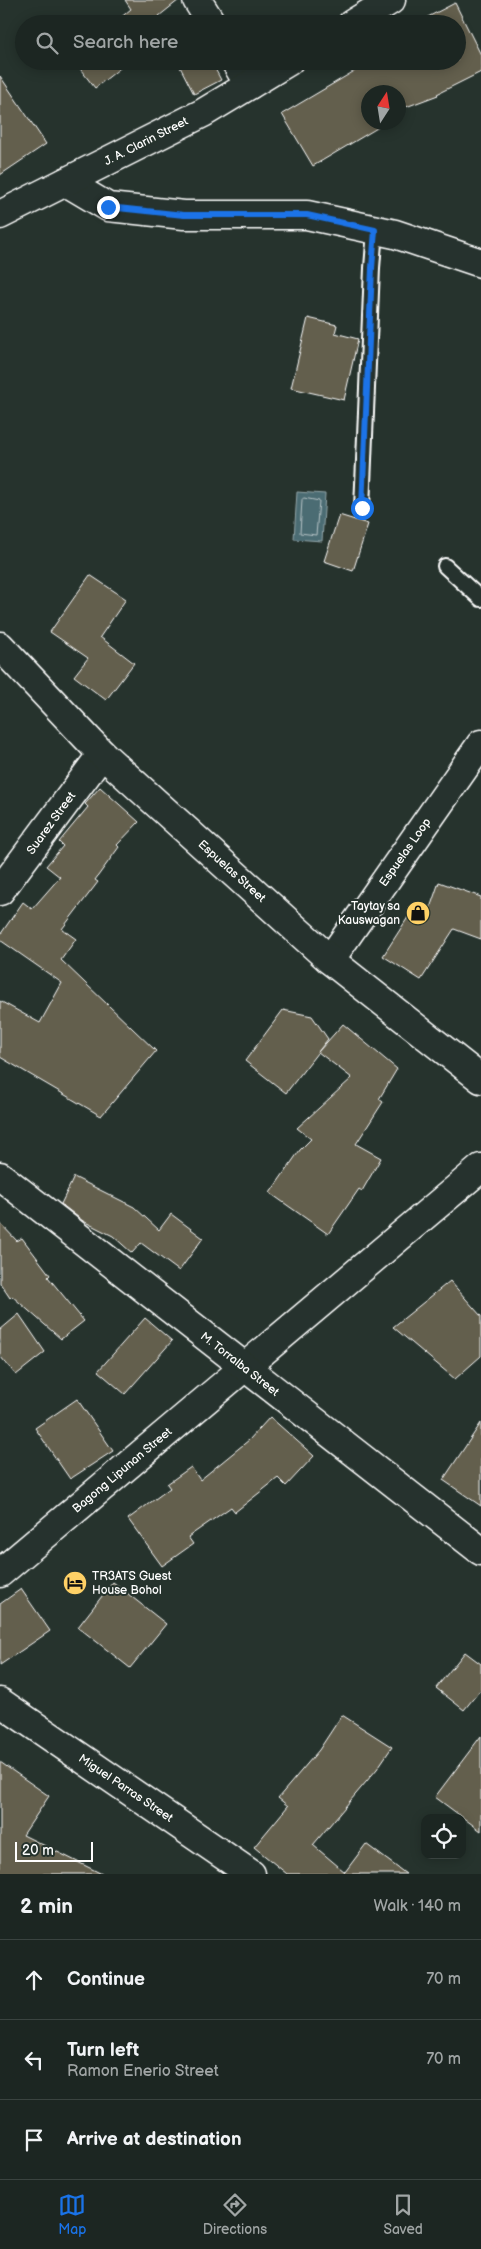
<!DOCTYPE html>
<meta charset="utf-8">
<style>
:root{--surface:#1c2622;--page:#29322f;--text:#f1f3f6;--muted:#a0a5a5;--line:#3a4340;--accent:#1a73e8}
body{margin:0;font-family:"Balsamiq Sans",sans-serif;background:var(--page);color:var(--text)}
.controls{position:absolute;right:15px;bottom:15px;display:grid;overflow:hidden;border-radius:10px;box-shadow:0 2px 12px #0003}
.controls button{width:45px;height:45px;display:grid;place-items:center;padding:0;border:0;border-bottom:1px solid var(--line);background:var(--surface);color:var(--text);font:25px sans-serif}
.compass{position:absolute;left:361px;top:85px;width:45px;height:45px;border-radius:50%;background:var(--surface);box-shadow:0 2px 12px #0003;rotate:12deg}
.scale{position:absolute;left:15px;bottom:12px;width:78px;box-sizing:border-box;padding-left:5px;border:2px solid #fff;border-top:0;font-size:14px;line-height:18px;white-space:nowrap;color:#fff;-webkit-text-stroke:4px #26332d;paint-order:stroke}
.stop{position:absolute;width:15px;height:15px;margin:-11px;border:4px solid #1a73e8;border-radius:50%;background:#fff}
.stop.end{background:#1a73e8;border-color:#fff;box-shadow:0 1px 5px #0008}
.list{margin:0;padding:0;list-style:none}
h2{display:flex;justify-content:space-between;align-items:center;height:65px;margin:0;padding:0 20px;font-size:21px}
h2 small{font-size:16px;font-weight:400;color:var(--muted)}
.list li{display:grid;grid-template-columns:32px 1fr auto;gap:15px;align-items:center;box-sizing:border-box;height:80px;padding:0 20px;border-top:1px solid var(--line)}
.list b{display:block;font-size:19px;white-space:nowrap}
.list p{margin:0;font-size:16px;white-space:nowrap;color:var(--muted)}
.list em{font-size:16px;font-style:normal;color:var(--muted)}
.icon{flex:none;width:28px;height:28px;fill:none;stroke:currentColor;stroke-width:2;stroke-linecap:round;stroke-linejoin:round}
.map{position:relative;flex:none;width:481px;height:1874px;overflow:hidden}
.search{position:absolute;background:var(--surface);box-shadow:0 2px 12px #0003;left:15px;right:15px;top:15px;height:55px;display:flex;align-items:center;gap:12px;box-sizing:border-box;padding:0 18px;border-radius:28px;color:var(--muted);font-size:19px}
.sheet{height:305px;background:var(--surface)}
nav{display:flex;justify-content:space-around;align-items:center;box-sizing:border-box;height:70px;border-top:1px solid var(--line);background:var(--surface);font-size:14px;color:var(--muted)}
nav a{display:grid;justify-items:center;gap:2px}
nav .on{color:var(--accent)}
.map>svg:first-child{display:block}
.water{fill:#4c6c73;stroke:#94a7ab}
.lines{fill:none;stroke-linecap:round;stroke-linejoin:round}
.shore{stroke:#b7c4c7;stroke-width:1}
.building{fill:#645f4d;stroke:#fff}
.lane-casing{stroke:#fff;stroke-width:18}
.street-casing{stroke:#fff;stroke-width:31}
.secondary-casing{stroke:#fff;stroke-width:31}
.lane{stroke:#26332d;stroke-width:14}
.street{stroke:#26332d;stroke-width:28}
.secondary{stroke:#26332d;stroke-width:28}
.route{stroke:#1a73e8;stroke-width:6}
.labels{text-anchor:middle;stroke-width:4;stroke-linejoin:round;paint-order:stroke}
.street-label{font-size:12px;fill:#fff;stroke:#26332d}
.poi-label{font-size:12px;fill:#fff;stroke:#26332d;text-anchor:end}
</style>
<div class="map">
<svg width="481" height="1874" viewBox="0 0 481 1874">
<rect width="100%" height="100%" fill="#26332d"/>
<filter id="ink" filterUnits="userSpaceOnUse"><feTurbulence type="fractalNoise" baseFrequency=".02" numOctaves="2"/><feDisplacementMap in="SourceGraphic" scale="10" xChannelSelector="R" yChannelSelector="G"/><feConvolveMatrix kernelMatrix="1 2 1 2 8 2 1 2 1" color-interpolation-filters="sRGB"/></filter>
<g filter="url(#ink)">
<path class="water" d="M297,492L325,494L322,541L294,539Z"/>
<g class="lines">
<path class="shore" d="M304,498L319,501L316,535L300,533L302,500Z"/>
</g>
<g class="building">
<path d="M125,0H179L159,16L165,24H113L131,9Z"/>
<path d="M455,3L481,55V72L437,94L438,95L398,110V92H368V122L384,124L313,166L282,114L358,69L355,61H457V24H424L422,20Z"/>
<path d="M74,61H129L95,88Z"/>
<path d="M177,61H211L221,80L194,94Z"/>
<path d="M0,76L46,144L0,175Z"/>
<path d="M308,318L337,325L335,333L358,339L344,400L291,388Z"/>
<path d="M339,515L368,524L353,571L324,561Z"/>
<path d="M90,575L126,599L100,637L134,663L106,700L74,676L88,658L50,632Z"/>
<path d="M100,787L139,822L117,845L119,847L95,880L98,882L62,929L76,939L61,960L156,1051L101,1116L0,1057V1001L40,1023L62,983L0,940V935L23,902L32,909L60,877L46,866L63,846L59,842L88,807L85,804Z"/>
<path d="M439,882L481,897V939L454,929L421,980L383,956L414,908L427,917Z"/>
<path d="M283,1010L312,1016L328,1039L286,1093L245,1061Z"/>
<path d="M343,1024L397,1069L379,1099L383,1102L356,1144L381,1158L362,1191L359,1189L328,1234L270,1193L300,1150L311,1139L297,1128L352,1078L318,1052Z"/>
<path d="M74,1177L134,1207L159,1230L171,1214L203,1238L179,1271L141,1243L132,1253L113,1236L83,1221L61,1204Z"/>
<path d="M0,1223L17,1241L22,1238L50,1275L48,1277L84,1321L61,1339L12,1296L10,1298L0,1283Z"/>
<path d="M450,1281L481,1316V1356L455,1379L393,1327Z"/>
<path d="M19,1314L45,1352L16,1375L0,1356V1330Z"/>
<path d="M145,1318L172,1341L125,1394L98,1371Z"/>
<path d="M77,1399L113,1451L70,1479L35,1428Z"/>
<path d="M270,1417L314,1456L286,1486L278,1478L235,1512L231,1507L188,1537L193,1544L162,1566L128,1519L170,1488L167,1484L191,1467L200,1480L249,1440Z"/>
<path d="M481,1423V1506L443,1480Z"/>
<path d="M113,1582L166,1624L130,1668L78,1627Z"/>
<path d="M21,1589L50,1631L0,1665V1604Z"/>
<path d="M465,1652L481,1664V1689L464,1710L436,1688Z"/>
<path d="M342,1715L392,1747L377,1769L313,1845L345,1872L366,1844L406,1874H287L254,1847L288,1806L278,1798L319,1750Z"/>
<path d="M481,1736V1831L435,1797Z"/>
<path d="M0,1762L49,1796L23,1835L102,1874H0Z"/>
</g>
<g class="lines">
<g class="lane-casing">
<g id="lane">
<path d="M362,508L372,268L375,230"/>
<path d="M445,566L481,599"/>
</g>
</g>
<g class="street-casing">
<g id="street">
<path d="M197,0L212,24"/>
<path d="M235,61L249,85"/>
<path d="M0,891L102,754"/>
<path d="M330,960L481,744"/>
<path d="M0,1573L481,1168"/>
</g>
</g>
<g class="secondary-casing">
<g id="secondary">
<path d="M352,24L391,0"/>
<path d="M66,182L108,207L184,215H307L395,234L481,263"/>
<path d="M0,215L203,113L289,61"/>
<path d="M0,646L102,754L330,960L481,1079"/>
<path d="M0,1176L481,1551"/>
<path d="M0,1702L251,1874"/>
</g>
</g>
<use href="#lane" class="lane"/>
<use href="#street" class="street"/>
<use href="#secondary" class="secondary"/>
</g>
</g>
<g class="lines" filter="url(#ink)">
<path class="route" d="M108,207L184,215H307L375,230L372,268L362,508"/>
</g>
<defs>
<g id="shop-disc" transform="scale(1.25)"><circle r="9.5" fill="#ffd166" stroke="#26332d"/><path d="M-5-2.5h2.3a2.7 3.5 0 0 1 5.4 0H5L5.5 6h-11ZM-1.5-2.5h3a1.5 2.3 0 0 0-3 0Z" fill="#111"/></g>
<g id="hotel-disc" transform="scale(1.25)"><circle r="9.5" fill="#ffd166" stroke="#26332d"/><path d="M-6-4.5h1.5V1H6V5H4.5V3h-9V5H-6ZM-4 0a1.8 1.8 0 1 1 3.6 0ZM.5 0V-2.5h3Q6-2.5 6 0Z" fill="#111"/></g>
</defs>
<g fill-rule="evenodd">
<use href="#shop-disc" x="418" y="913"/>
<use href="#hotel-disc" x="75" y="1583"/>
</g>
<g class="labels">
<g class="street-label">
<text transform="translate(146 141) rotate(-27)" y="4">J. A. Clarin Street</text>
<text transform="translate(51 823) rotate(-54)" y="4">Suarez Street</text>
<text transform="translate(405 852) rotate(-55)" y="4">Espuelas Loop</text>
<text transform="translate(232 871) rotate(42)" y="4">Espuelas Street</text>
<text transform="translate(240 1364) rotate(38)" y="4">M. Torralba Street</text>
<text transform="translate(122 1470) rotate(-40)" y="4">Bagong Lipunan Street</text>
<text transform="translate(126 1788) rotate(34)" y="4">Miguel Parras Street</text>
</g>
<g class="poi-label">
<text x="400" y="910">Taytay sa<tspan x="400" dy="14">Kauswagan</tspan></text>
<text x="92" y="1580" text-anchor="start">TR3ATS Guest<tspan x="92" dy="14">House Bohol</tspan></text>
</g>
</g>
</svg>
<div class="controls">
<button><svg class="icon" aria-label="locate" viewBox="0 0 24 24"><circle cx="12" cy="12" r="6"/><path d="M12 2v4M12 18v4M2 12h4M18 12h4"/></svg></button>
</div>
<svg class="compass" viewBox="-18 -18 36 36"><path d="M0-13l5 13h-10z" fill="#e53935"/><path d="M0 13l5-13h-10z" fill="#a0a5a5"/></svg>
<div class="scale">20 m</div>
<div class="stop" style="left:362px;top:508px"></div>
<div class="stop end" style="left:108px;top:207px"></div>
<div class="search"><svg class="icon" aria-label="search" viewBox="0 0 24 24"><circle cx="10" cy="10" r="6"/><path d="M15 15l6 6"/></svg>Search here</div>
</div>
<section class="sheet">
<h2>2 min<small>Walk · 140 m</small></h2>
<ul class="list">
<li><svg class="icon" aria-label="ahead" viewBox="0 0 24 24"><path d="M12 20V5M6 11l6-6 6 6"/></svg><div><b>Continue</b></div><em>70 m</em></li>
<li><svg class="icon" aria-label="left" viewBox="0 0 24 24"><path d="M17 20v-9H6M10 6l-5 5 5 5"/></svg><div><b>Turn left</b><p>Ramon Enerio Street</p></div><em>70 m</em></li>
<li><svg class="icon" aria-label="arrive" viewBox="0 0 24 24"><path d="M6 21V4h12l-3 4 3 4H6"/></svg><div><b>Arrive at destination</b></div></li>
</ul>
</section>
<nav>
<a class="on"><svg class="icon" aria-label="map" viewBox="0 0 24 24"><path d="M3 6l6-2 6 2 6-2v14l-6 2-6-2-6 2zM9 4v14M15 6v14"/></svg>Map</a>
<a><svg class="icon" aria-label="directions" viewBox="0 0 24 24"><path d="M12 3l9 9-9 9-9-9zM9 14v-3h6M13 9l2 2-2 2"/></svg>Directions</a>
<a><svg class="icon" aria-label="saved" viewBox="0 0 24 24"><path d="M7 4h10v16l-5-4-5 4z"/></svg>Saved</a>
</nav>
